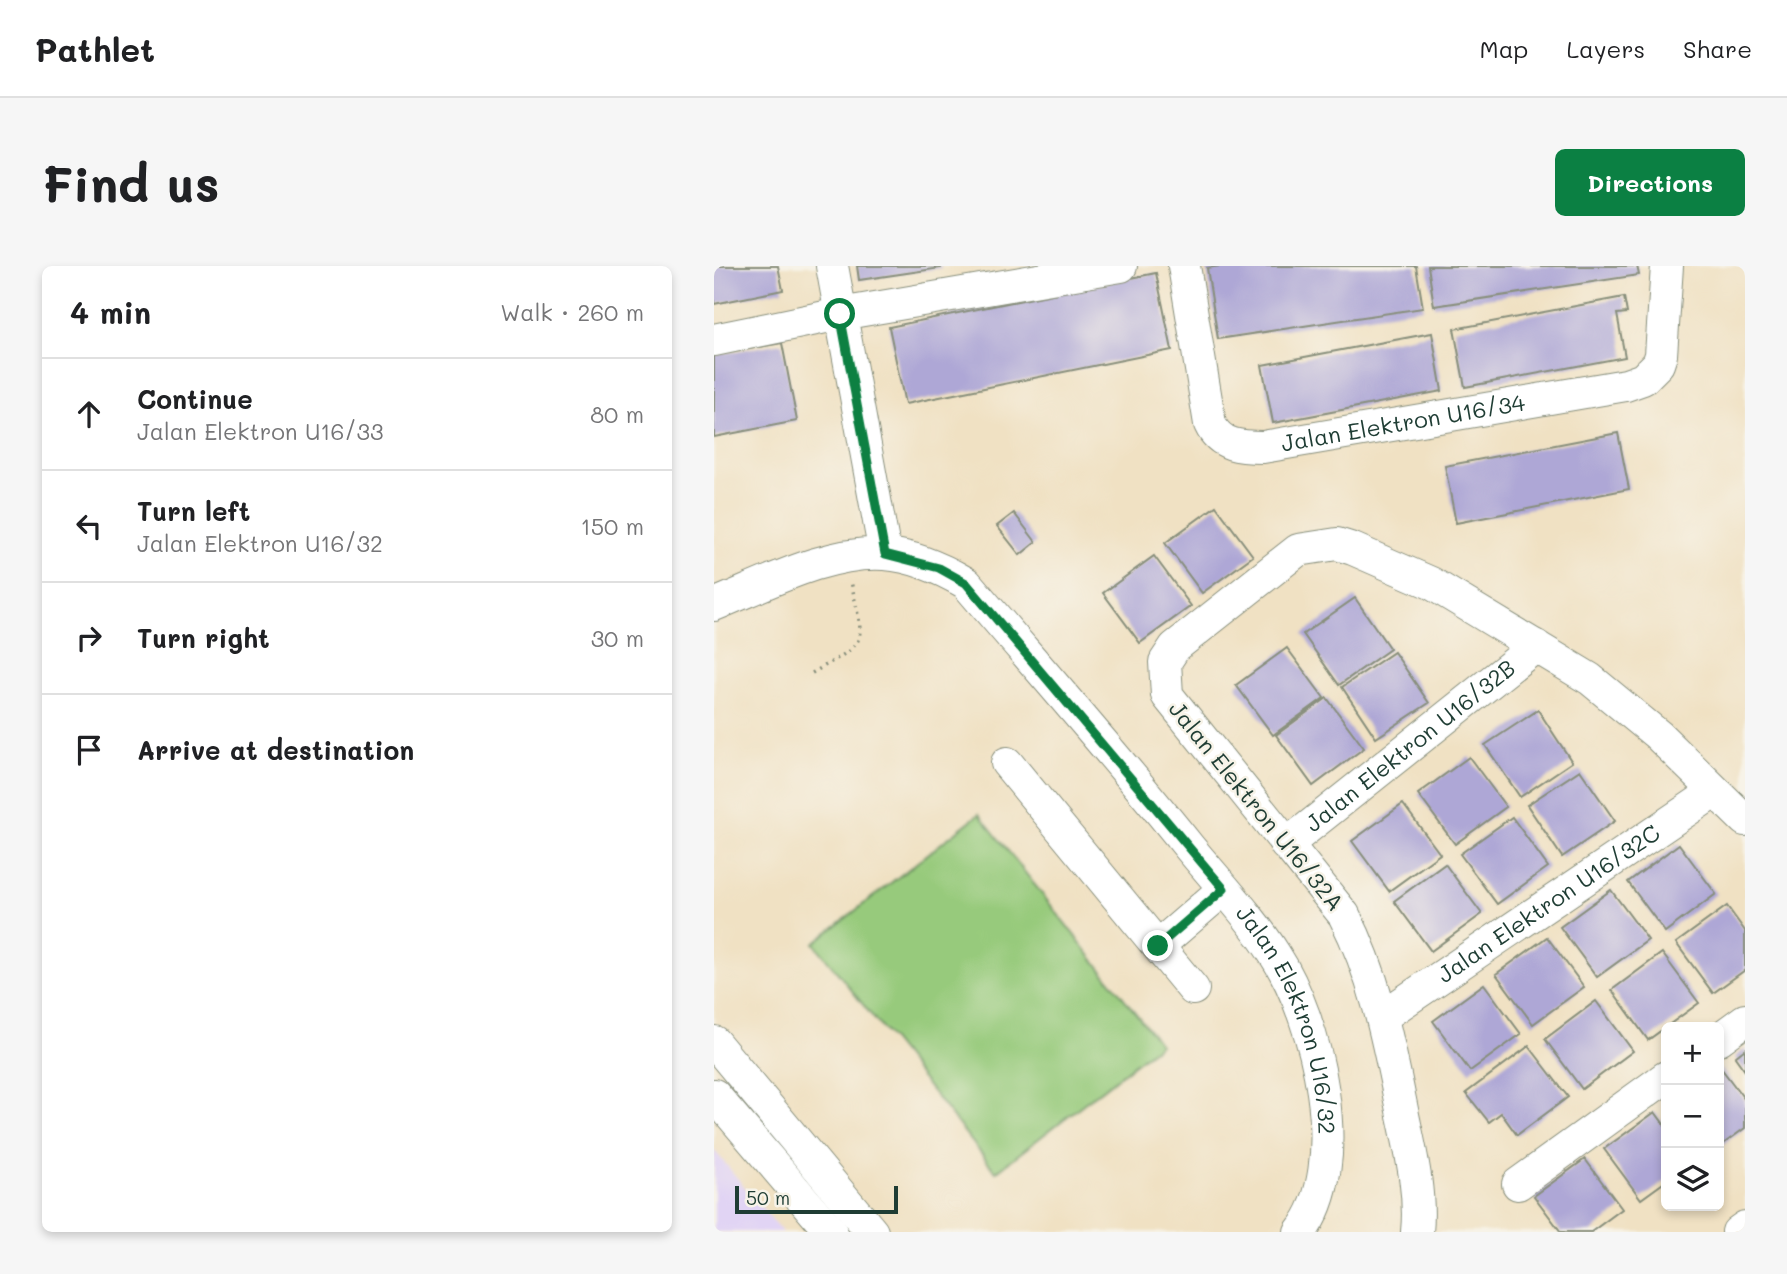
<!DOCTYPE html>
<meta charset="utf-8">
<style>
:root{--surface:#fff;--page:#f6f6f6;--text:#202124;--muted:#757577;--line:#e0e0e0;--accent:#0b8043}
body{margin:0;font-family:Mali,sans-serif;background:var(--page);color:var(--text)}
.controls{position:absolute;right:21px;bottom:21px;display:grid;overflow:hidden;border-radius:10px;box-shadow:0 4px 10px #0003}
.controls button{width:63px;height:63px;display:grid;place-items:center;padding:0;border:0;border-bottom:2px solid var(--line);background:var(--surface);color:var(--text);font:35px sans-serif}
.scale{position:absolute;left:21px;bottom:18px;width:163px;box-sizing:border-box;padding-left:7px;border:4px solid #1f3d34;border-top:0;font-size:19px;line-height:24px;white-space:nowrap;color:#1f3d34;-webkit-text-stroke:5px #f7f3e8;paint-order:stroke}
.stop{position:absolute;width:21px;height:21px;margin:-16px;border:5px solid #0b8043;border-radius:50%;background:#fff}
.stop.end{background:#0b8043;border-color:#fff;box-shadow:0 2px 7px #0008}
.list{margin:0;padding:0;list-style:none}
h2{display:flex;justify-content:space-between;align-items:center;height:91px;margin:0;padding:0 28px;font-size:30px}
h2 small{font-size:23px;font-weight:400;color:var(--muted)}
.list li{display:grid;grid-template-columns:46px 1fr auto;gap:21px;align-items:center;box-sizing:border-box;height:112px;padding:0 28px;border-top:2px solid var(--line)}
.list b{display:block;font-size:26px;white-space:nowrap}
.list p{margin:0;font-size:23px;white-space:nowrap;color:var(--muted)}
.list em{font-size:23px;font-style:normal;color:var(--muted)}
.icon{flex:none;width:38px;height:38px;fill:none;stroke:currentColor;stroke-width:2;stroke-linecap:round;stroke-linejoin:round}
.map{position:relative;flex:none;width:1031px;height:966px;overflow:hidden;border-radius:10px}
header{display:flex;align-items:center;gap:42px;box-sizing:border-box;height:98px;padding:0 35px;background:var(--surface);border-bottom:2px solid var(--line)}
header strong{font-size:33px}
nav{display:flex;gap:38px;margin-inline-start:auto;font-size:24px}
.intro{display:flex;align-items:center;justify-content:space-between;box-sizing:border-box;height:168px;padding:0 42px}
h1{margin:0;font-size:49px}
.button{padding:18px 32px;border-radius:10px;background:var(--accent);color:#fff;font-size:24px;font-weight:700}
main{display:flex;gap:42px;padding:0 42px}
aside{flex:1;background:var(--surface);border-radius:10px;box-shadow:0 4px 10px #0003}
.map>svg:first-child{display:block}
.built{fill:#e1d4f4}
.green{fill:#97ca7b;stroke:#5b8458;stroke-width:2}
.building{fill:#aea7d6}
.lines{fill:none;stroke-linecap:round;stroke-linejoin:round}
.minor-casing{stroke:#888f7c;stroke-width:34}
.path{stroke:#888f7c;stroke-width:3.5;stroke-dasharray:2 5;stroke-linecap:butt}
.minor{stroke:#fff;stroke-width:32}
.route{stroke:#0b8043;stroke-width:9}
.labels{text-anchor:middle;stroke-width:5;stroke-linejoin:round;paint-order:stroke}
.street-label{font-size:23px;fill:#1f3d34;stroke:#f7f3e8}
</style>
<header>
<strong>Pathlet</strong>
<nav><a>Map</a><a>Layers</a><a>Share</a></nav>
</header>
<div class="intro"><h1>Find us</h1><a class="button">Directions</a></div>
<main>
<aside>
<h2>4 min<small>Walk · 260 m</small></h2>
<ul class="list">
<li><svg class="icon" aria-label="ahead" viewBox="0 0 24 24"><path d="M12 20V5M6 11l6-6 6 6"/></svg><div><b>Continue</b><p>Jalan Elektron U16/33</p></div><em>80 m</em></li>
<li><svg class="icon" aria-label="left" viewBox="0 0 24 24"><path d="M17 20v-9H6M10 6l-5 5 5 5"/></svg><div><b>Turn left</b><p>Jalan Elektron U16/32</p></div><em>150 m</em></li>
<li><svg class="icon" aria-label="right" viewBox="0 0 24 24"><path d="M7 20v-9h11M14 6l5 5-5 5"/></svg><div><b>Turn right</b></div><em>30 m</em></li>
<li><svg class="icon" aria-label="arrive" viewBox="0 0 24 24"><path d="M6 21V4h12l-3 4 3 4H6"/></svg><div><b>Arrive at destination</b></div></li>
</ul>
</aside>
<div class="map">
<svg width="1031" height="966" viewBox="0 0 1031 966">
<rect width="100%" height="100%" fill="#f7f3e8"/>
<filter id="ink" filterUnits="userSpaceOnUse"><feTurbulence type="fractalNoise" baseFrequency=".0143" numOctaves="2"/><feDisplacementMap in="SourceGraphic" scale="14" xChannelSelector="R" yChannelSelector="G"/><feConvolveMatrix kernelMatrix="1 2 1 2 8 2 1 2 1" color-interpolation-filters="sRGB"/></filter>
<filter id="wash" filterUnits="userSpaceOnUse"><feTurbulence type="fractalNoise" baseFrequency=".00686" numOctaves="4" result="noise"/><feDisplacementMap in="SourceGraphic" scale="28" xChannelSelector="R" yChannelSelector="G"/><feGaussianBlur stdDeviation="1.57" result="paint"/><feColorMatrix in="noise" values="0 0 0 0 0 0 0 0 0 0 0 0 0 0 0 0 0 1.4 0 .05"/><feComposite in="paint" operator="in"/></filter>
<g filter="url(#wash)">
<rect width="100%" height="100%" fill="#f0e1c3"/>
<path class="built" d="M0,884L68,966H0Z"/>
<path class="green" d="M265,548L446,778L282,906L100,677Z"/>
<g id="blocks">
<g class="building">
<path d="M0,0H64L69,24L0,38Z"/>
<path d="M143,0H227V2L145,14Z"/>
<path d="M506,0H702L709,42L504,73L493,2Z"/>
<path d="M714,0H923L925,9L720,40Z"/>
<path d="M442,7L458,84L191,138L175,61Z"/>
<path d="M910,31L913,47L903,48L911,91L751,121L740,63Z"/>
<path d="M718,67L728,125L559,157L548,99Z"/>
<path d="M68,77L83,155L0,171V89Z"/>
<path d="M904,167L915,223L742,257L731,200Z"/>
<path d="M502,240L539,290L488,327L451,277Z"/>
<path d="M300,247L322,276L306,289L283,260Z"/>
<path d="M440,290L477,340L426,377L389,327Z"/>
<path d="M641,332L676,383L625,419L589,368Z"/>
<path d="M573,382L610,432L559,469L522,419Z"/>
<path d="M680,386L715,437L662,472L628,421Z"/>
<path d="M613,432L650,482L599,520L562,469Z"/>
<path d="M824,444L858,496L806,531L771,479Z"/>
<path d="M755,491L792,541L741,578L704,528Z"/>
<path d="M866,504L901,555L848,591L813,539Z"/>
<path d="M689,538L726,588L675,625L638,575Z"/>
<path d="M798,551L834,601L783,638L746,588Z"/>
<path d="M965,578L1002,628L951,666L914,616Z"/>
<path d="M731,598L768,648L717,685L680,635Z"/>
<path d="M897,624L934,674L883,711L846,661Z"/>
<path d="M1013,640L1031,665V704L999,727L962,677Z"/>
<path d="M833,671L870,721L819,758L782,708Z"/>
<path d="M948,687L985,737L934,774L898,724Z"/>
<path d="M770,718L807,768L756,805L719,755Z"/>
<path d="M882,735L919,785L868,823L831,773Z"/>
<path d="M815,780L854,831L803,869L787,847L775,856L752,827Z"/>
<path d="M1031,783V805L1021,791Z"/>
<path d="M1007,802L1031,834V862L1005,881V804Z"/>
<path d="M941,846L952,861V915L927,933L890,883Z"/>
<path d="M871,893L908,943L877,966H847L820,930Z"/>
</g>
</g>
</g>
<g filter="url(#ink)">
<use href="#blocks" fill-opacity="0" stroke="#888f7c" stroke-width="2"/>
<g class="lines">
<g class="minor-casing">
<g id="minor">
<path d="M118,0L171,288"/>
<path id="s1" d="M470,0L496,158C506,180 527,181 549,181L912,119L929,113L944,98L947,89L953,0"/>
<path d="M0,74L126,48L407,0"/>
<path id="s2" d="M0,339C52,318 114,284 171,288C200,290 228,303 252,317C327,405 403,491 475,581C504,616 537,651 561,689C603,753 639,901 586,966"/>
<path d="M293,497L479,723"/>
<path id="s3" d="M572,579L822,380"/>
<path d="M444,680L510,623"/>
<path id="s4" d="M669,750L1000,526"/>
<path d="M1005,773L1031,754"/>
<path d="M0,776L158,966"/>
<path d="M0,829L117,966"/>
<path d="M804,918L952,811"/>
<path d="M703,966C707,927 697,887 689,849C675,780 663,713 630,649L453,429L451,396L461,381L584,284L623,278L639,283L717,317L876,413L944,469L1031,554"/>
<path d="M1024,966L1031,961"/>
</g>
</g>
<path class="path" d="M98,407C157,373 150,381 137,315"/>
<use href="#minor" class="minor"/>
</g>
</g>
<g class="lines" filter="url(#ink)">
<path class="route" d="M126,48L171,288L225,302L252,317L510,623L444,680"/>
</g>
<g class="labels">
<g class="street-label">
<text dy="8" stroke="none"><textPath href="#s1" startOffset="364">Jalan Elektron U16/34</textPath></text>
<text dy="8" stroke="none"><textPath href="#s3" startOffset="159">Jalan Elektron U16/32B</textPath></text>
<text transform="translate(542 540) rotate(51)" y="8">Jalan Elektron U16/32A</text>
<text dy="8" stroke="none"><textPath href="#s4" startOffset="200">Jalan Elektron U16/32C</textPath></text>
<text dy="8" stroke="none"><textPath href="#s2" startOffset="816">Jalan Elektron U16/32</textPath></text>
</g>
</g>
</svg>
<div class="controls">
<button>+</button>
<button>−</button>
<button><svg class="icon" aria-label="layers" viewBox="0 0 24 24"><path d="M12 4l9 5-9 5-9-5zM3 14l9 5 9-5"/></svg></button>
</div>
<div class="scale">50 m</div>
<div class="stop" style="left:126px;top:48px"></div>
<div class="stop end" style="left:444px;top:680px"></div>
</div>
</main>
